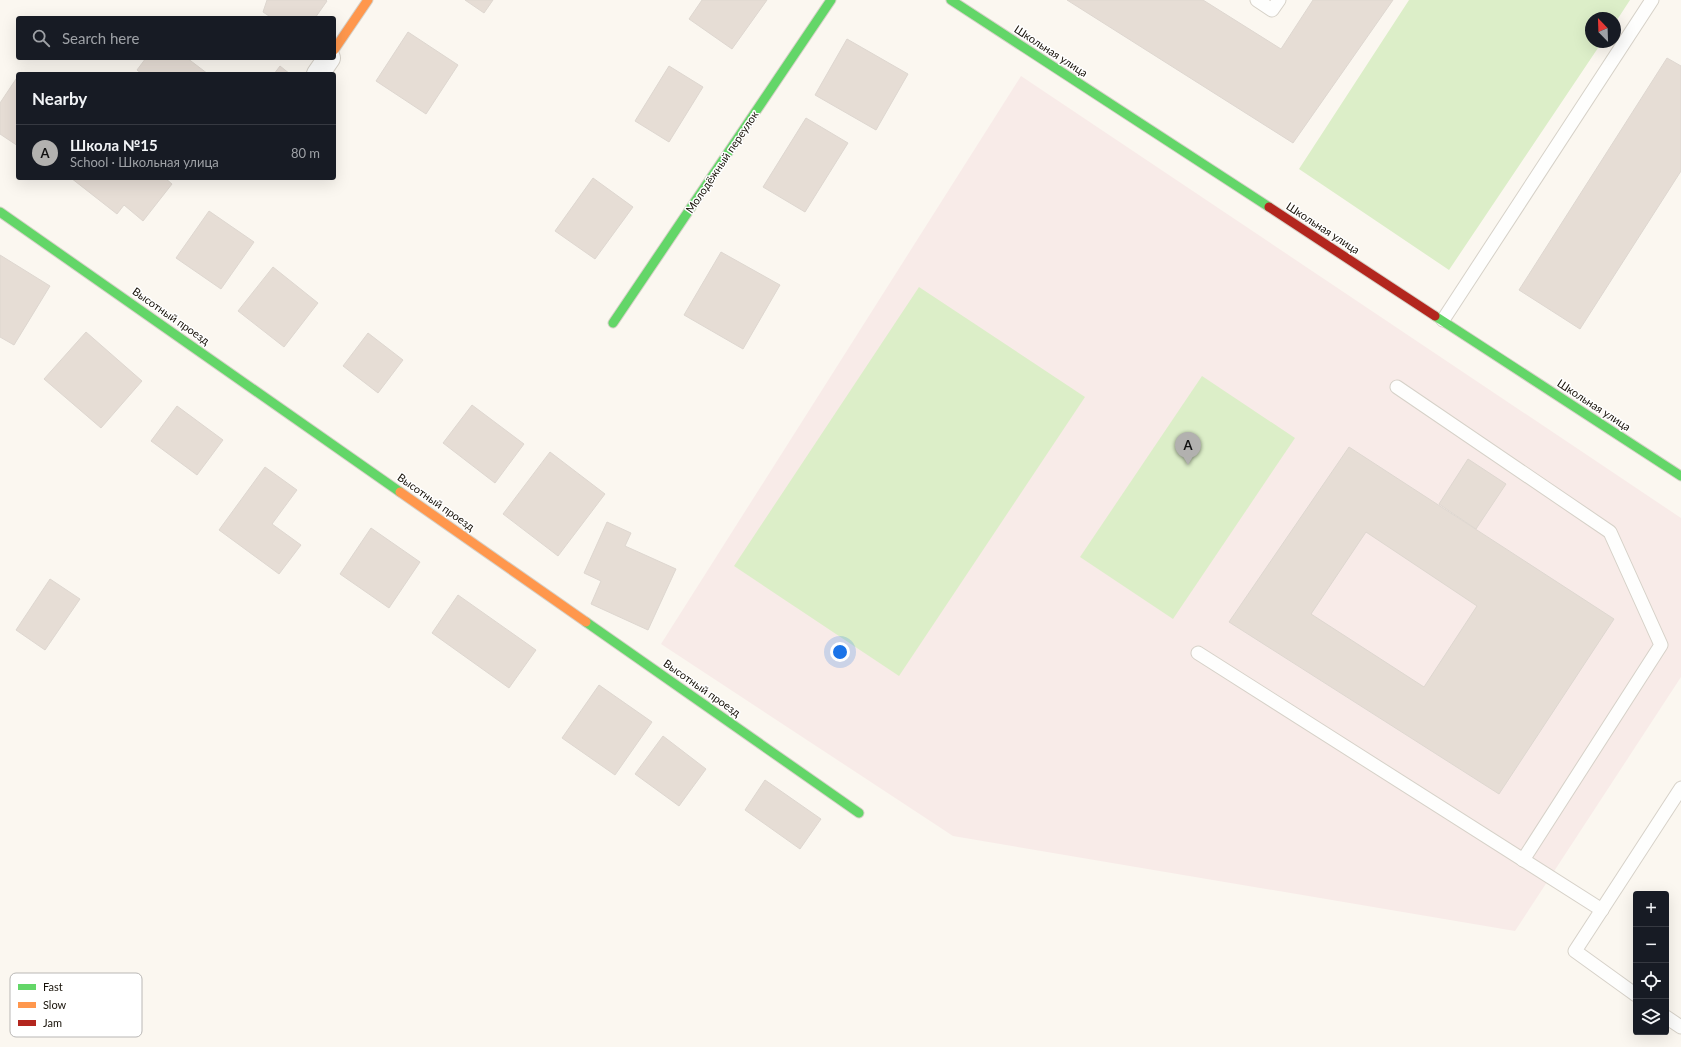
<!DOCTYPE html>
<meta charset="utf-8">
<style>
:root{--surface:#171b24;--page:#242831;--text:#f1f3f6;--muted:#9ea1a6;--line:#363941;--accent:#b2b1af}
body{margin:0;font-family:Lato,sans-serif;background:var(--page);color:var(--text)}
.controls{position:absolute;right:12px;bottom:12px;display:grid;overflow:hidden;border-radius:4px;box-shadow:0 4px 16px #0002}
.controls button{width:36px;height:36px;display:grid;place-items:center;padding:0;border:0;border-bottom:1px solid var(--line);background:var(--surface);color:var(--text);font:20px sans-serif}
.compass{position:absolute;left:1585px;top:12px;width:36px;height:36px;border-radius:50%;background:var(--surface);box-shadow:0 4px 16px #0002;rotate:337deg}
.you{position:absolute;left:840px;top:652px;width:14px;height:14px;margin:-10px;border:3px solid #fff;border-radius:50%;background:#1a73e8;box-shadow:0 0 0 6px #1a73e833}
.badge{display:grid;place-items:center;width:26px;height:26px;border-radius:50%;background:var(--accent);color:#111;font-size:13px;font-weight:700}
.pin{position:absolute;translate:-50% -33px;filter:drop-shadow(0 1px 2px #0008)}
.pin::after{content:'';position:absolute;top:21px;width:14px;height:12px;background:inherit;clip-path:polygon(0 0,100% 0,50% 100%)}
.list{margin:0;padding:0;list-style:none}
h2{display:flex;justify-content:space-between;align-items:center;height:52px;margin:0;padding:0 16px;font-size:17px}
h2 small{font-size:13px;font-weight:400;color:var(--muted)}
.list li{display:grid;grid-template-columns:26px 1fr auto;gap:12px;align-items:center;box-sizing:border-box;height:56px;padding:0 16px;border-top:1px solid var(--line)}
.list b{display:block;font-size:15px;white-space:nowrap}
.list p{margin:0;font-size:13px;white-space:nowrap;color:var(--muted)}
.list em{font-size:13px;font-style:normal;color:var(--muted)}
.icon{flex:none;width:22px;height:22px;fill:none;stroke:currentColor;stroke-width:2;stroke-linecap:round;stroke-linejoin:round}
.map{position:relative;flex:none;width:1681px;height:1047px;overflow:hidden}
.search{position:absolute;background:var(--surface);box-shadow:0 4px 16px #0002;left:16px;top:16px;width:320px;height:44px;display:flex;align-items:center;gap:10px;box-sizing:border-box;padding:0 14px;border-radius:4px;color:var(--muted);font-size:15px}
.panel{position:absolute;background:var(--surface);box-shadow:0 4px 16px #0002;left:16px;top:72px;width:320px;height:108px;border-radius:4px}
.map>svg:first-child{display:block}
.education{fill:#f8ebe8}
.green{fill:#dceec8}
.building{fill:#e6ddd5;stroke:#ded7d0;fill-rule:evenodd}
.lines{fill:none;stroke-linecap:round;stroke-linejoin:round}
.lane-casing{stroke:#d6d1c8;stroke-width:15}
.street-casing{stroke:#d6d1c8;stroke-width:24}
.fast-casing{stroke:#d6d1c8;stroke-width:11}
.slow-casing{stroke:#d6d1c8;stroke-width:11}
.jam-casing{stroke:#d6d1c8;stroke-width:11}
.lane{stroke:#fefefd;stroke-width:13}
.street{stroke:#fefefd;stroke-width:22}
.fast{stroke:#63d668;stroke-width:9}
.slow{stroke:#ff974d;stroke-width:9}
.jam{stroke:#b3261e;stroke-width:9}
.labels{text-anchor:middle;stroke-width:3;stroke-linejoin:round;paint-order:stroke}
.street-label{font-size:11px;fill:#161007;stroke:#fff}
.key{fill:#fff;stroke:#b9b7b5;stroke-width:1}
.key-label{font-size:11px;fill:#161007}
</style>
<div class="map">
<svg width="1681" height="1047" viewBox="0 0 1681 1047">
<rect width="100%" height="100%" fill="#fbf7f0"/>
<path class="education" d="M1021,76L1681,518V677L1515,931L953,836L661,644Z"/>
<g class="green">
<path d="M1409,0H1630L1615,23V18H1591V42H1602L1449,270L1299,169Z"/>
<path d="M919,287L1085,397L899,676L734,566Z"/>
<path d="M1202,376L1295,438L1173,619L1080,557Z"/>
</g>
<g class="building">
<path d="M267,0H326L327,1L315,18H272L263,12Z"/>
<path d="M465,0H493L484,13Z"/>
<path d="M702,0H767L732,49L689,19Z"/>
<path d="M1067,0H1203L1281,49L1313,0H1393L1293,143Z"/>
<path d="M408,32L458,65L426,114L376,81Z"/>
<path d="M847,39L908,74L876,130L815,95Z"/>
<path d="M146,58H187L208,74H142L137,70Z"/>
<path d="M1667,58L1681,66V171L1580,329L1519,290Z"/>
<path d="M280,66L290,74H274Z"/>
<path d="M669,66L703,87L669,142L635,121Z"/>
<path d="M18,76V146L0,134V103Z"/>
<path d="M806,118L848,143L805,212L763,187Z"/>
<path d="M71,178H165L172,184L143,221L124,205L117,214Z"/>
<path d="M593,178L633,207L595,259L555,231Z"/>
<path d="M209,211L254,242L221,289L176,258Z"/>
<path d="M721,252L780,285L743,349L684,315Z"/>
<path d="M0,255L50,286L14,345L0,337Z"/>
<path d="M273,267L318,303L284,347L238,311Z"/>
<path d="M86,332L142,381L101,428L44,379Z"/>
<path d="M368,333L403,360L378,393L343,366Z"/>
<path d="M472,405L524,444L495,483L443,443Z"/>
<path d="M177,406L223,440L197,475L151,441Z"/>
<path d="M1349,447L1614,619L1499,794L1229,622ZM1366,532L1477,606L1424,687L1311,614Z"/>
<path d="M550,452L605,494L558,556L503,514Z"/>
<path d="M1468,459L1506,484L1476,529L1439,504Z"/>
<path d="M265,467L297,490L272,524L301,545L279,574L219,530Z"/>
<path d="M607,522L631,533L625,546L676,569L648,630L591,604L601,581L584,573Z"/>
<path d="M371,528L420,562L389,608L340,574Z"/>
<path d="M50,579L80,599L45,650L16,630Z"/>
<path d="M458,595L536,650L509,688L432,633Z"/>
<path d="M599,685L652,722L615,775L562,738Z"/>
<path d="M663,736L706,769L679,806L635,774Z"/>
<path d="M765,780L821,819L800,849L745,810Z"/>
</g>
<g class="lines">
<g class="lane-casing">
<g id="lane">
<path d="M1257,0L1272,10L1279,0"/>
<path d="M1443,320L1652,0"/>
<path d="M1397,387L1610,532L1661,645L1523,860"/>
<path d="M1198,653L1602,910"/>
<path d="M1636,995L1575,951L1681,788"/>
<path d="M1666,1017L1681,1027"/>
</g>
</g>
<g class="street-casing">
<path id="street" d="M318,74L329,58"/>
</g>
<g class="fast-casing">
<g id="fast">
<path d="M951,0L1269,207"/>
<path d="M0,212L400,492"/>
<path d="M1435,316L1681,476"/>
<path d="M613,323L831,0"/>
<path d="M586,622L859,813"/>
</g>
</g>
<g class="slow-casing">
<g id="slow">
<path d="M334,50L368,0"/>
<path d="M400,492L586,622"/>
</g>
</g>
<g class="jam-casing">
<path id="jam" d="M1269,207L1435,316"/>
</g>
<use href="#lane" class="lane"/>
<use href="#street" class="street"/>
<use href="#fast" class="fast"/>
<use href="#slow" class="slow"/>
<use href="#jam" class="jam"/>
</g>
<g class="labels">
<g class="street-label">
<text transform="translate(1051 51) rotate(33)" y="4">Школьная улица</text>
<text transform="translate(722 162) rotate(-56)" y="4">Молодёжный переулок</text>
<text transform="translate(1323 228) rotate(33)" y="4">Школьная улица</text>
<text transform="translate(171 316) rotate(35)" y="4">Высотный проезд</text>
<text transform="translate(1594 405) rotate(33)" y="4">Школьная улица</text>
<text transform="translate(436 502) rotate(35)" y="4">Высотный проезд</text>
<text transform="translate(702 688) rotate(35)" y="4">Высотный проезд</text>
</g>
</g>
<rect x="10" y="973" width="132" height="64" rx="6" class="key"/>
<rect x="18" y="984" width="18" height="6" fill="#63d668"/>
<rect x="18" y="1002" width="18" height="6" fill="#ff974d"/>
<rect x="18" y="1020" width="18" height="6" fill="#b3261e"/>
<g class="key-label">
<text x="43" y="991">Fast</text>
<text x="43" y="1009">Slow</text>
<text x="43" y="1027">Jam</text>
</g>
</svg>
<div class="controls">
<button>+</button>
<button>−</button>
<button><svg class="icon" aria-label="locate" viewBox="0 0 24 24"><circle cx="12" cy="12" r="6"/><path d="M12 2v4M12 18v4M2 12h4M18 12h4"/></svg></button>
<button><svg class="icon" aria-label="layers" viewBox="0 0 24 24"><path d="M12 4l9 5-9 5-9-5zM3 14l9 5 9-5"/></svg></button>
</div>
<svg class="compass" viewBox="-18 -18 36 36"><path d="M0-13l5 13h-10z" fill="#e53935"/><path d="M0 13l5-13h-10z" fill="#9ea1a6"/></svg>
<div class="you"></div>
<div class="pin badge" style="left:1188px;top:465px">A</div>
<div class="search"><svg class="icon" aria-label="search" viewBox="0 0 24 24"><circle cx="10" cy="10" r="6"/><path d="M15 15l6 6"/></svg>Search here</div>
<section class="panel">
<h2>Nearby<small></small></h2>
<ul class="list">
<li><span class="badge">A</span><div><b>Школа №15</b><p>School · Школьная улица</p></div><em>80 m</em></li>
</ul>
</section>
</div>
